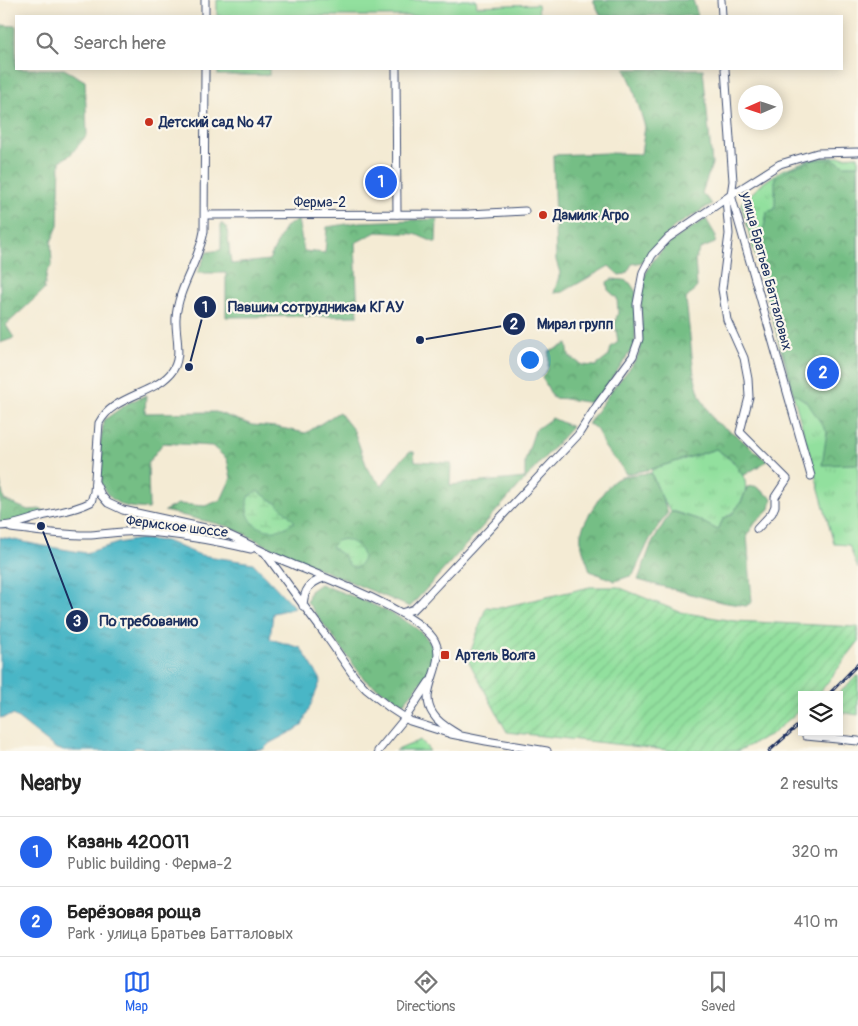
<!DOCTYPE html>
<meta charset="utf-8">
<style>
:root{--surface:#fff;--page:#f2f2f2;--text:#222;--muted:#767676;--line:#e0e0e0;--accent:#2563eb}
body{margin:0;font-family:Pangolin,sans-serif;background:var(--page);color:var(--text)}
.controls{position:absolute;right:15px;bottom:15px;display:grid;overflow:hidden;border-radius:0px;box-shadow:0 2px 12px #0003}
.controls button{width:45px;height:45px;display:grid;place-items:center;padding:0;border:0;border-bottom:1px solid var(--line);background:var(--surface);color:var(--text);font:25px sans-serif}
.compass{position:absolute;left:738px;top:85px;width:45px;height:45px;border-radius:50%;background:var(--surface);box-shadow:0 2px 12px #0003;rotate:267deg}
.you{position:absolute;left:529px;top:359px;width:18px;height:18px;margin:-12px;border:4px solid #fff;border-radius:50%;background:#1a73e8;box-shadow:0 0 0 8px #1a73e833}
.badge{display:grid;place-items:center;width:32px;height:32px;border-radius:50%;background:var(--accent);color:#fff;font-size:16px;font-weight:700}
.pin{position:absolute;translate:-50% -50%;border:2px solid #fff;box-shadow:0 1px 5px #0006}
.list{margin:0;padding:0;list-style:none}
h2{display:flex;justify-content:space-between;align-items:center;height:65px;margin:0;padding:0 20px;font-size:21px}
h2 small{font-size:16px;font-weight:400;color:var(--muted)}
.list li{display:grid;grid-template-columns:32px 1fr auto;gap:15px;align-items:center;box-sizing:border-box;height:70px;padding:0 20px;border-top:1px solid var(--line)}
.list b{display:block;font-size:19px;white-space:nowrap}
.list p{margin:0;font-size:16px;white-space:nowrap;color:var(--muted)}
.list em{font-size:16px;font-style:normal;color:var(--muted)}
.icon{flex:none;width:28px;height:28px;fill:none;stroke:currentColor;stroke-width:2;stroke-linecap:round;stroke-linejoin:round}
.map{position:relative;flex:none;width:858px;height:751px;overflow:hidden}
.search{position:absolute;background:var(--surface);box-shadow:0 2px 12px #0003;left:15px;right:15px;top:15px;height:55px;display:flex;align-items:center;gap:12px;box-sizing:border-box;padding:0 18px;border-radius:0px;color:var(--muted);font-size:19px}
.sheet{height:205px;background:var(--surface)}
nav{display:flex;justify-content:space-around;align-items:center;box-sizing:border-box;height:70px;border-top:1px solid var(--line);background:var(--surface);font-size:14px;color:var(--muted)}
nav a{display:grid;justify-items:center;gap:2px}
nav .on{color:var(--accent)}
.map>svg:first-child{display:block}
.grass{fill:url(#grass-tufts);stroke:#56887e}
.forest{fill:url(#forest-crowns);stroke:#487672}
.wetland{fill:url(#wetland-marsh);stroke:#56887e}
.garden{fill:url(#garden-furrows);stroke:#56887e}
.pitch{fill:#92e09e;stroke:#56887e}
.water{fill:url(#water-ripples);stroke:#327292}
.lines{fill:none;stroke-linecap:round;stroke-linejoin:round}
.minor-casing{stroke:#3c4b70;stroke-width:9}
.minor{stroke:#fff;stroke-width:7}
.rail-casing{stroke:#1b2f5e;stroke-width:3}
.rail{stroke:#fbf7ec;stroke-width:1;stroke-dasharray:4;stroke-linecap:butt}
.poi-dot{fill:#c8321e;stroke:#fbf7ec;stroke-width:2}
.labels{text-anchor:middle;stroke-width:4.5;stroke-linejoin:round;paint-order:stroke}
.poi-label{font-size:14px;font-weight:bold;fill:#1b2f5e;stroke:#fbf7ec;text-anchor:start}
.street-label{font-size:14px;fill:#1b2f5e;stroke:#fbf7ec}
.leader{fill:none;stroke:#1b2f5e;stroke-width:2}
.callout-dot{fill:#1b2f5e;stroke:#fbf7ec;stroke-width:2}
.mark-label{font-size:15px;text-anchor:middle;font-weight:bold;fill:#fff}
.callout-label{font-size:15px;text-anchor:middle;font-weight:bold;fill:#1b2f5e;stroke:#fbf7ec;stroke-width:4.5;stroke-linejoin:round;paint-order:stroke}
</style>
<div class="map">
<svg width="858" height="751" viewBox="0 0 858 751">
<defs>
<pattern id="grass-tufts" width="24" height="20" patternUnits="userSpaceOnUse" patternTransform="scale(1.25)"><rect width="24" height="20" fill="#92e09e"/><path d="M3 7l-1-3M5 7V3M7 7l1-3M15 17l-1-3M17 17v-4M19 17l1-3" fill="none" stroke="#7dc08a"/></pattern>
<pattern id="forest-crowns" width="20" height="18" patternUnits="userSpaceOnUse" patternTransform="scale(1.25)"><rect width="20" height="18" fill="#75be85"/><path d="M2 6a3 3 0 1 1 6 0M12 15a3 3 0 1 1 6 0" fill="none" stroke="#5f9b70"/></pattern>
<pattern id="wetland-marsh" width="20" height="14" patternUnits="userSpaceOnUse" patternTransform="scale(1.25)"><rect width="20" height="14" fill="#92e09e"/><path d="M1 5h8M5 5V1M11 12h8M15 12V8" fill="none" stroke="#7dc08a"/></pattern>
<pattern id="garden-furrows" width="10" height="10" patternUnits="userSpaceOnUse" patternTransform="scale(1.25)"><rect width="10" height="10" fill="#92e09e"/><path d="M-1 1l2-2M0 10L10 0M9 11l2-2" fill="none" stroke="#7dc08a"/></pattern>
<pattern id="water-ripples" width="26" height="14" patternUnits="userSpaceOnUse" patternTransform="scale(1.25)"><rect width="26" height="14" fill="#4ab6c6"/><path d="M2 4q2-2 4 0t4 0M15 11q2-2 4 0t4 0" fill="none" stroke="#3d94a4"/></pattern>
</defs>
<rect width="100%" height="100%" fill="#fbf7ec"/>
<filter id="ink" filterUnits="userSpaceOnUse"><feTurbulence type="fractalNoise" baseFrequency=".02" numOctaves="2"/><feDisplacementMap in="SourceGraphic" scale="10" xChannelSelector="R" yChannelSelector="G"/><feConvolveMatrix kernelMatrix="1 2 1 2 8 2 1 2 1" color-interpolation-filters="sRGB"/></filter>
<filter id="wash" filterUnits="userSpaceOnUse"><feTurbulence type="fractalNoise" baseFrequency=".0096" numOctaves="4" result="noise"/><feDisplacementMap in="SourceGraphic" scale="20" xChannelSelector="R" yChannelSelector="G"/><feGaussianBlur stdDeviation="1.12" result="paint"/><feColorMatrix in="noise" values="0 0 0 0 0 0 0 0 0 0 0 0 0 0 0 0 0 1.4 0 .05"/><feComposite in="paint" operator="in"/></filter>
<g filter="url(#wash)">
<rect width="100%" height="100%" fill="#f4ebd4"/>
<g class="grass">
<path d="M858,156V569L849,545L834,544L741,203L763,183L782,170L813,158Z"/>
<path d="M716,449C740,465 758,483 735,510C732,514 726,516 723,520C721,522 719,528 718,531L697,519L671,511L663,500L651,473L652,469Z"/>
<path d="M421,740L430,751H395Z"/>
</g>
<g class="forest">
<path d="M593,0H693L698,16H601Z"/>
<path d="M0,25L16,26V69H64L85,81L87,135L70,155L60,161L58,226L51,242L52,265L47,272L44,290L6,325L14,338L0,343Z"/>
<path d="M625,69H703L712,164L702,193L712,204L674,227L642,262L632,264L626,274L619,275L609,266L563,292L554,293L560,273L556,260L553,155L608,153L641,154L645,127L632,84Z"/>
<path d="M833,159L844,165H858V464L822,465L827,432L807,402L793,393L755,237L764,227L767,212L775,209V177L789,169L812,160Z"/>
<path d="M437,219L436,243L415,234L376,232L355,243L358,316L226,317V273H197L207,252L221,250V223L227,228L231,264L269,260L285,227L298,220L304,251L325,253L327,227L360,222Z"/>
<path d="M706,219L716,236L715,243L700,249L695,260L697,287L686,299L694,375L700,396L714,421L736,435L767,461L743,476L733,461L716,449L652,469L626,474C620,463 610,456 604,446C599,437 600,428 588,424C597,411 605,399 615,386C623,376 635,364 639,352C644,338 641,316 641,302C640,258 673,239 706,219Z"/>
<path d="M612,279L624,280L630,283L636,292L635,345L595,403C580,402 567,398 553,398L542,377L548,369L549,352L567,344L569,356L582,365L596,366L609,356L611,347L618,342L615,322L618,313L617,298L608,290L607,282Z"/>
<path d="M146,395L145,413L216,412L252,425L276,427L306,433L339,412L354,431L368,470L382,486L399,462L409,452H414L415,461L451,463L450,485L525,478V461L535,430L552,418L572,427L410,607L282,553L230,527L164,511L178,504L205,506L221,500L231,478L227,459L212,446L163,443L148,463L149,509C141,508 130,508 122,505C88,490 100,448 104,420L128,403Z"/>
<path d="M651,473L668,512L650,539L633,575L615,581L590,571C587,560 579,545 581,533C584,521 605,485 617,479C627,474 640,474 651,473Z"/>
<path d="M0,481L4,500L28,510L42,509L48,514L15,522L0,523Z"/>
<path d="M755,486L772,498L770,509L756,522L747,535L752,602L746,606L721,602L638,580L651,545L671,511L697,519L718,530L723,519L732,514L742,501L747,487Z"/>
<path d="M320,584C347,595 434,622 434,655C434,671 412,692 403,704L365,680L307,602L310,591Z"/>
</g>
<g class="wetland">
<path d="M257,491L279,505L295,522C290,524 283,530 276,530C255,532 243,517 248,497Z"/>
<path d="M343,539C358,542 371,557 356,568L349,565L343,555L331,547L337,541Z"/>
</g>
<g class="garden">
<path d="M590,587H618L680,612L734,621L858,627V642L821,691L816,695H802V708L771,735L738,751H676L507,732L468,660L486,607L499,608Z"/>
<path d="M858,675V715L839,712V695H837Z"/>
</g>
<g class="pitch">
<path d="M217,0H476L477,6L538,4L539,16H217Z"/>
<rect x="218" y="69" width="51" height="6"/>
</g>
<path class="water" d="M0,537L38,545L86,553L118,543L140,539L166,541L200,555L253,563L295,608L273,613L270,639L301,648L321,680L302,726L270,743L264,749L235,751H158L136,747L130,751H64L55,748L13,715L0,718Z"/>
</g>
<g filter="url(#ink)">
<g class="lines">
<g class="minor-casing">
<g id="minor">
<path d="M721,0L722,16"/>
<path d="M205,16V0"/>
<path d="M396,69L397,214"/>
<path d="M725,69L733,181L731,195L811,476"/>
<path d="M726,199L729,234L722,289L727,320L744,358L748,379L749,397L740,432L787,479L775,497V506L772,513L757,529"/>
<path d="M205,215L469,214L525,211"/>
<path d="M96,484L101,495L108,503L123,510L219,531C238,538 256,549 275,557C311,573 412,608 433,638C450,663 416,689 433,714C439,724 450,729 459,735"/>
<path d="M0,526C15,526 27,520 42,516C59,512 76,510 91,502L94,492L99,423C113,396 151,395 170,374C184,358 175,337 176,318C178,287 199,262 204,231L205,69"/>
<path d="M11,528C37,531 65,536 91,535C109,534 126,530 145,532C180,534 216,541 251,549"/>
<path d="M265,553L329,640L354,676L366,689L390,708L410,721L451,734L486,741L547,751"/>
<path d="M303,606C304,590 309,583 324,578"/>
<path d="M401,613L414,609L422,601L578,435L598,404L633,356L639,339L637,304L643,272L652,255L668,238L731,195L780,164L817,153L858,152"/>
<path d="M806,736L858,741"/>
<path d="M378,751L405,718L429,682"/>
</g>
</g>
<use href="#minor" class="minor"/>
<g class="rail-casing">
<g id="rail">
<path d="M828,695L858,664"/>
<path d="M769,751L802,722"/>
</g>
</g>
<use href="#rail" class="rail"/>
</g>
</g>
<g class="poi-dot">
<circle cx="149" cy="122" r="5"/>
<circle cx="543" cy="215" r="5"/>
<rect x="440" y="650" width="10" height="10" rx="2.5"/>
</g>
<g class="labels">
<g class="poi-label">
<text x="159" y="127">Детский сад № 47</text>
<text x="553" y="220">Дамилк Агро</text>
<text x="455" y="660">Артель Волга</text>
</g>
<g class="street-label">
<text x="320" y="207">Ферма-2</text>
<text transform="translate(767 271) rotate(75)" y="5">улица Братьев Батталовых</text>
<text transform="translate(177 526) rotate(7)" y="5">Фермское шоссе</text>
</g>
</g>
<path class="leader" d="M189 367L205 307M420 340L514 324M41 526L77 621"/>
<g class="callout-dot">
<circle cx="189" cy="367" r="5"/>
<circle cx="420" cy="340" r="5"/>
<circle cx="41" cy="526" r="5"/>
<circle cx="205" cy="307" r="12"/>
<circle cx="514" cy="324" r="12"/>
<circle cx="77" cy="621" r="12"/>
</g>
<g class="mark-label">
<text x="205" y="312">1</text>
<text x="514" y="329">2</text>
<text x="77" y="626">3</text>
</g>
<g class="callout-label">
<text x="316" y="312">Павшим сотрудникам КГАУ</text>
<text x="575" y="329">Мирал групп</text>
<text x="149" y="626">По требованию</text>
</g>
</svg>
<div class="controls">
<button><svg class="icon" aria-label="layers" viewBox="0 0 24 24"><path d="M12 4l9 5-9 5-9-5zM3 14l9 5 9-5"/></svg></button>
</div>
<svg class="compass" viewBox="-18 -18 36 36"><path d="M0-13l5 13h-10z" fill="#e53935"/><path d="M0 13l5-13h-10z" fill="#767676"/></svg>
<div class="you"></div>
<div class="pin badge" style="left:381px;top:182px">1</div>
<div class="pin badge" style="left:823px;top:373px">2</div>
<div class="search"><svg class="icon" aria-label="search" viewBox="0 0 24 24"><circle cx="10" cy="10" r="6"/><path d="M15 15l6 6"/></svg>Search here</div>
</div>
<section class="sheet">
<h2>Nearby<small>2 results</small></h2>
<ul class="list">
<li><span class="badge">1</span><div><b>Казань 420011</b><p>Public building · Ферма-2</p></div><em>320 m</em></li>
<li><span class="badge">2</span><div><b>Берёзовая роща</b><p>Park · улица Братьев Батталовых</p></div><em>410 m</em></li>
</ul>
</section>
<nav>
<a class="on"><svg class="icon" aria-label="map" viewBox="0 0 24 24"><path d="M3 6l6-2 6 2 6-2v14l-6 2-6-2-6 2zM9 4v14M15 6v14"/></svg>Map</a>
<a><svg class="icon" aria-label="directions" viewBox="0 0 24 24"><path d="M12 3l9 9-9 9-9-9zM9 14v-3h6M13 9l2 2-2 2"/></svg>Directions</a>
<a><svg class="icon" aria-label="saved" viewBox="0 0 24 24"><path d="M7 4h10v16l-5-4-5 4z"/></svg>Saved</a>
</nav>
